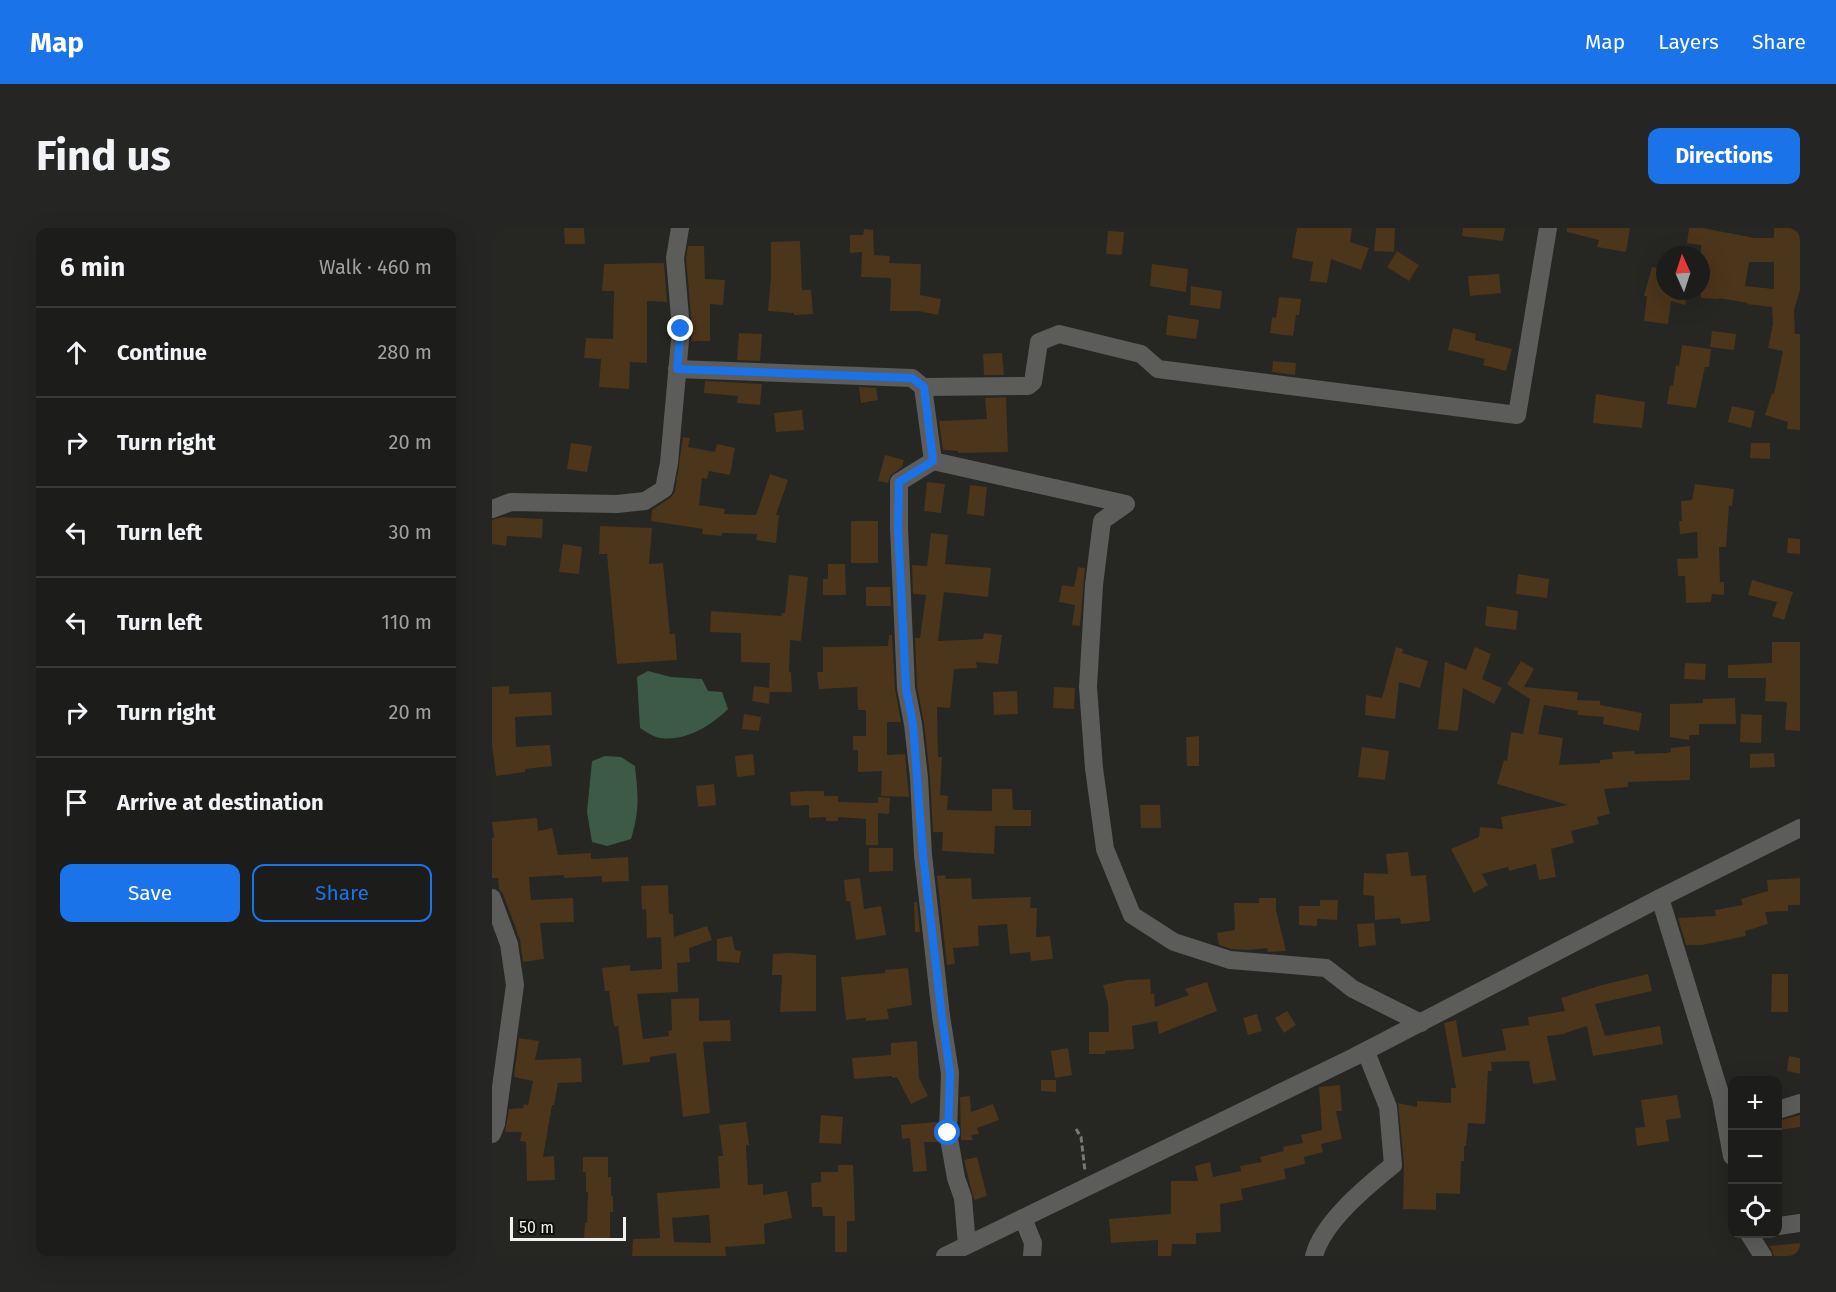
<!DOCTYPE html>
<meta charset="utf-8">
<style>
:root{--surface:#1c1c1a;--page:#252523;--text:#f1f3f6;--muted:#a0a1a2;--line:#3a3a39;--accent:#1a73e8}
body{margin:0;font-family:"Fira Sans",sans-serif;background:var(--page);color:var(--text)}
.controls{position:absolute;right:18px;bottom:18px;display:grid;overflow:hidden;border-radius:12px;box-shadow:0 6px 24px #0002}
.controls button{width:54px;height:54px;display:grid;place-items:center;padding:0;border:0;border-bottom:2px solid var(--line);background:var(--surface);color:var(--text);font:30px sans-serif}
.compass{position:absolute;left:1164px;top:18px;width:54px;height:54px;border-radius:50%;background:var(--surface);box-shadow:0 6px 24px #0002;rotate:357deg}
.scale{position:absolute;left:18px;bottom:15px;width:116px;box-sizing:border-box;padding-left:6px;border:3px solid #f0f0ee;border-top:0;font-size:16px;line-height:21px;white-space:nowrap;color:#f0f0ee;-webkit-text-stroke:4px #0f0f0d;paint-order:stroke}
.stop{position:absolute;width:18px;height:18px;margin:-14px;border:4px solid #1a73e8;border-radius:50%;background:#fff}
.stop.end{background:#1a73e8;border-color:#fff;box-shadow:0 2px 6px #0008}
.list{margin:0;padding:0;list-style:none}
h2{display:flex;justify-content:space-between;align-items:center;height:78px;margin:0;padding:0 24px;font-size:26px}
h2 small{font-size:20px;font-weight:400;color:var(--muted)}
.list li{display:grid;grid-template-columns:39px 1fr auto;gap:18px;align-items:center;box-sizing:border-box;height:90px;padding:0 24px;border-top:2px solid var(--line)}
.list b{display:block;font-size:22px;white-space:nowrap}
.list em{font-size:20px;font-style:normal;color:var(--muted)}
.actions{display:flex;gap:12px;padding:18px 24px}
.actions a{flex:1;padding:14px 0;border:2px solid var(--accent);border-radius:12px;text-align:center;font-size:21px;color:var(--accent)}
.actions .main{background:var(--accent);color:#fff}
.icon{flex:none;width:33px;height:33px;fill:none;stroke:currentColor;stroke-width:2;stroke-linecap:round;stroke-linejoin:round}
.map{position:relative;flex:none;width:1308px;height:1028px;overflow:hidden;border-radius:12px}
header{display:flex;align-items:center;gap:36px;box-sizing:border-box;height:84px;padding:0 30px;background:var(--accent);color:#fff}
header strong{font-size:28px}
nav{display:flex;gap:33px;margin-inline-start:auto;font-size:21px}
.intro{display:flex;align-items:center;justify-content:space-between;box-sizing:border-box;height:144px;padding:0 36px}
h1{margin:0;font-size:42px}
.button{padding:15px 27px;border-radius:12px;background:var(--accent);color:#fff;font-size:21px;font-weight:700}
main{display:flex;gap:36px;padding:0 36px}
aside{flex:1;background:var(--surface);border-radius:12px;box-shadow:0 6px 24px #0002}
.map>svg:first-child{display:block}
.water{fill:#3c5a45}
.building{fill:#4b351b;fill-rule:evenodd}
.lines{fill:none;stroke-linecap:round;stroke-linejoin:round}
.path{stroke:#777774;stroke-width:3;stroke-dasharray:6 3;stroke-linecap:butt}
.minor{stroke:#5c5c5b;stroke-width:18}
.route{stroke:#1a73e8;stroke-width:8}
</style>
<header>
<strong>Map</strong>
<nav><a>Map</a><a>Layers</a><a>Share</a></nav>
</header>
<div class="intro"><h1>Find us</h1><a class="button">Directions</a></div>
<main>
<aside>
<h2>6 min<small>Walk · 460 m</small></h2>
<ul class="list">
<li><svg class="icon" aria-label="ahead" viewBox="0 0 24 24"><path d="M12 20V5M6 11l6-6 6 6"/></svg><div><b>Continue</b></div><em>280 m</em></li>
<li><svg class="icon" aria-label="right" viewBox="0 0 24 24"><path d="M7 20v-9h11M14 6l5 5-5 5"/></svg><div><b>Turn right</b></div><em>20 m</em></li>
<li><svg class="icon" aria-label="left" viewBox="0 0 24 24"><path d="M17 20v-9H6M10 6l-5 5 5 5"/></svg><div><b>Turn left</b></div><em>30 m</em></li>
<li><svg class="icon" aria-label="left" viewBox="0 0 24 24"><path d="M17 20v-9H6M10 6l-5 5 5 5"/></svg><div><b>Turn left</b></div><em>110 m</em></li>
<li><svg class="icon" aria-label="right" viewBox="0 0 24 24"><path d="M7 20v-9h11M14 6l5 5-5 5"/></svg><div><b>Turn right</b></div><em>20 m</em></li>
<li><svg class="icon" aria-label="arrive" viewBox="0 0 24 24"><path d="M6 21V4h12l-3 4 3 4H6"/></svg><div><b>Arrive at destination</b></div></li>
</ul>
<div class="actions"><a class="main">Save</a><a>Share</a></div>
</aside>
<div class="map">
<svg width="1308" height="1028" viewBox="0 0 1308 1028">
<rect width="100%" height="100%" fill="#262623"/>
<g class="water">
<path d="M156,443L179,449L210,451L216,463L230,464L236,481C219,498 190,516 164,509C159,507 153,503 148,500L145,449Z"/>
<path d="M113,528L129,529L143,538C146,568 148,581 139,611L115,618L100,614L95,584L100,533Z"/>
</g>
<g class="building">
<path d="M72,0H92L93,16H73Z"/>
<path d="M805,0H860L858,14L877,20L869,42L839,31L835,55L818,53L821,34L800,30Z"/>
<path d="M884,0H903L902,24L882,23Z"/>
<path d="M971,0H1013L1011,13L970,8Z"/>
<path d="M1075,0H1138L1134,24L1105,19L1107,12L1075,4Z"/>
<path d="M1197,0H1210L1263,10H1282V0H1308V62L1302,82L1303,106H1308V202L1295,201L1296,194L1273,187L1280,165L1282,166L1291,123L1276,120L1281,96L1280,79L1255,76L1256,75L1227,70V71L1209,70V17L1195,15ZM1257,34H1282V61L1253,58Z"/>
<path d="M372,1L381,2L382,27L398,28L397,35L429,36L428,67L449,71L446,87L426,83H398L399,50L369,49L370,24L358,25V7H371Z"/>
<path d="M616,3L632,4L630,27L614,26Z"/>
<path d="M308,13L310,62H319L321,86L302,87V85L276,83L279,49V14Z"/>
<path d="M196,18H212L213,51L233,52L231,77L218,76V113H199L200,100L194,30Z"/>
<path d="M905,23L927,37L917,53L895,39Z"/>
<path d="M172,35L175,74L155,73V135L138,134L137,161L107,159L109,131L92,130L94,110L121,111L122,63H110L112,36Z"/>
<path d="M660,36L696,41L694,64L658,58Z"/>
<path d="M1160,39L1173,42V63H1196L1193,77L1179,73L1176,96L1152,93L1155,68H1152Z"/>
<path d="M1007,46L1009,65L978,68L976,48Z"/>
<path d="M699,58L730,63L728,81L698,77Z"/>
<path d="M787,69L809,71L807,87H804L801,108L778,105L780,89L784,90Z"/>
<path d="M676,87L707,92L704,111L674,107Z"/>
<path d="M961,100L984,106L983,112L1020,121L1014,143L991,137L993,131L956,122Z"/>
<path d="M1220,103L1244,106L1242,122L1218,119Z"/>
<path d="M247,105L270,106L268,133L245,132Z"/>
<path d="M1190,117L1219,121L1217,139H1213L1204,180L1175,176L1178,157L1181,158L1184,137L1187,138Z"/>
<path d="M510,125L512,147H492L491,126Z"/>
<path d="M781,133L804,135L803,147L780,144Z"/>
<path d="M213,153L270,156L268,177L245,175L246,168L212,165Z"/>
<path d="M367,159L384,160L386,172L369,175Z"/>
<path d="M1104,166L1153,174L1150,200L1101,195Z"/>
<path d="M514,169L516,224L466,225V223L451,222L447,193L495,191L493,170Z"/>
<path d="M1240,178L1263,183L1259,200L1236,194Z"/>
<path d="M310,182L312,202L284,204L282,185Z"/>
<path d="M191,209L198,210L196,219L223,224L225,216L243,220L238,247L217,243L215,251L210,250L207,277L233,281L232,286L264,287L278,246L296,252L284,287H287L284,315L264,312L265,306L230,305L229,308L210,306L211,301L159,293L160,282L178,270L183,264Z"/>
<path d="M79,215L100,218L95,244L75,241Z"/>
<path d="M1259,215H1278V231L1258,230Z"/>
<path d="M393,227L412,232L410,239L398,248L396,255L386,253Z"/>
<path d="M435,254L453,256L449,285L432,283Z"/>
<path d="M1203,256L1242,261L1240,278H1237L1234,319H1227L1228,354H1232V367L1220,366L1219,374L1194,375L1193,348H1186L1185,331L1206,330L1205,304L1188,306L1187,293H1190L1189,273L1200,272Z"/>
<path d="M478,257L495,259L492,288L475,286Z"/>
<path d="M10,289L51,291L50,310L15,308L14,318L0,316V292Z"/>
<rect x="359" y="293" width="27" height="42"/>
<path d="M108,298L160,300L157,336L171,335L178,406H183L185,432L125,436L115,326H107Z"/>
<path d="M439,305L456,307L453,336L499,340L496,369L452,364L446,413L491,411L492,405L510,407L506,436L484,434L485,440L462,441L458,480L445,479L446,529H450L448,567L456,568L455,582L500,583V561H520L521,582H539V598H503L502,626L450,623L451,604H441L438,549L432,495L425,459L423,410H428L434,367L421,366L420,337L435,338Z"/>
<path d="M1296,310L1308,311V326L1295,325Z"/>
<path d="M71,316L90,319L87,346L67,344Z"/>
<path d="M336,336H353L354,367H331V351H336Z"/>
<path d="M586,339L593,340L588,398L580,397L583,377L567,374L570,357L582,359Z"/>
<path d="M1026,346L1057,351L1055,370L1024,366Z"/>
<path d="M297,347L316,349L309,413L298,412L297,444H299L300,464H278L277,476L260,473L262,458L277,460L278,435L249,434V405L218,404L219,383L289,388L290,385H293Z"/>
<path d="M1260,352L1301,364L1292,392L1280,388L1285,374L1256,367Z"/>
<path d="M374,359H398L399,378H374Z"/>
<path d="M995,378L1026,383L1024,402L993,398Z"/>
<path d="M397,407H400L403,461L409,494H395V527L413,526L417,569L389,568L390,543L366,544V522H361V508H374V482H366L365,459L327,461L325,444H331V419L396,418Z"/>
<path d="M1280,414H1308V503L1293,502L1295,474L1273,473L1274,450H1236V437L1280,435Z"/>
<path d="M904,419L911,421L910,425L936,433L928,460L907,454L903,491L873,487L874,467L890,470Z"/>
<path d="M983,419L999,426L990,451L1010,460L1002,476L971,460L966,503L946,501L953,434L974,442Z"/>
<path d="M1029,433L1042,441L1032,459L1086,464L1085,472L1108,473V477L1150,485L1147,503L1111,496L1112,489L1086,487V483L1052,477L1046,506L1071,510L1067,537L1108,535V532L1121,531L1120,524L1143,523L1142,526L1175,525L1179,524V520L1198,518V552L1136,554V559L1112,561L1118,586L1105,589L1107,596L1079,603L1082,615L1059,621L1064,649L1047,652L1044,636L1017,643L1016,639L990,646L996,657L982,665L959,621L987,609L988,599L1011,601L1009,589L1076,577L1005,556L1012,532L1015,533L1019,504L1031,506L1038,471L1015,456Z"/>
<path d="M1193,435L1214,436L1213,452L1192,451Z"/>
<path d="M17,458V466L59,464L60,487L23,489L24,519L58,517L60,538L33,541V544L4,548L0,516V459Z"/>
<path d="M562,459L583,460L582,481L561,480Z"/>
<path d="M525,463L526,486L502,487L501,464Z"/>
<path d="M1243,470L1244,496H1207V507H1197V512L1178,509V476L1211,475V471Z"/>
<path d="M252,486L269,489L267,503L250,501Z"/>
<path d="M1249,486L1270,487L1269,515L1248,514Z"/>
<path d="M707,508V538H695L694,509Z"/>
<path d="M870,519L897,523L893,552L866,549Z"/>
<path d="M1282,525L1283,539L1258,540V526Z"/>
<path d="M261,526L263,547L245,549L243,528Z"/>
<path d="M222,556L224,577L206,579L204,558Z"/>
<path d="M314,563H332V568H346V574L386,575V569L398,570L397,586L386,585V617H374V591L346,589V593H334V589L317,590V577L299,578L298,564Z"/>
<path d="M648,577H668L669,600H649Z"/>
<path d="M45,590L46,603L60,600L66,627L99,625V631L136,629L137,653L110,654V648L72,650V647L37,649L39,672L81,670L82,694L48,695L52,731L31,734L28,712L11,666L7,661L6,650H0V610H2L0,594Z"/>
<path d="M377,620H401V643L377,644Z"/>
<path d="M916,624L919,648L934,647L938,693L909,696L908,690L883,692L882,668L871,667L872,645L896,646L894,626Z"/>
<path d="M453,647L454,651L479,650L480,671L539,669L538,680H545L544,709L558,708L561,731L539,733L538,724L518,726L515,696L486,698L487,718L461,720L463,736L455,737L445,648Z"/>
<path d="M368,650L372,681L389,678L394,707L364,712L358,673H354L352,652Z"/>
<path d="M1308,650V677H1296V683L1273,684L1276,696L1253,703L1254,708L1210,717H1194L1186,690L1224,688L1223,682L1251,677L1249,671L1276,663L1275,652Z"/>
<path d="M176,657L177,686H181L182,709L215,698L220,712L197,720L198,734L185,735L186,764L145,766L151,811L177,808L176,803L180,802L179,771L207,770V793L238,792L239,813L211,814L218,885L191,889L184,825L158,829V834L131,837L126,798L122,799L117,763H113L110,740L138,737V743L170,741L169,709L155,710L154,681L150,682L149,658Z"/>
<path d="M767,670H784V682L794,723L776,724L775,720L756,722L740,721L727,717L725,705L743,702L742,675H767Z"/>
<path d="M828,672H846L845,692L825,691V698L807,697V678H828Z"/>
<path d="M422,674H425L428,704H423Z"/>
<path d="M882,695L884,717L867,719L865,696Z"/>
<path d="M240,708L243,722L249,723L247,735L225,733V711Z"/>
<path d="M297,725L324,727V783L288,784L290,747H280L281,726Z"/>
<path d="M416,740L420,777L395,781L397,791L374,793V790L354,792L349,749L393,745V742Z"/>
<path d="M1156,746L1160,763L1103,776L1113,808L1168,798L1171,816L1101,828L1095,798L1073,805V806L1055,808L1064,852L1041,856L1037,833L999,834L1000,843H996L993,896L976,895L974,918H972V933H969L968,966L944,965V982L911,981L912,936L906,875L925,879V873L959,875V860H964L952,795L964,792L970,828L972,829L1014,822L1010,801L1037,797L1036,789L1073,783L1069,770L1110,757Z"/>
<path d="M1280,746H1296V784H1279Z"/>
<path d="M658,751L659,766H662L663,779L697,767L693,761L715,754L725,783L667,806L665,793L640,798L642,821L613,823V826H597V804H617L616,776L611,757L635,752Z"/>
<path d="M795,783L804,797L792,805L783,790Z"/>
<path d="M765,786L770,803L756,807L751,790Z"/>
<path d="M27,810L47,813L43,832L89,830L90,854L66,855L62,877H60L51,929L62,928L63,952L35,953L34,914L28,913L30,904H13L17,881L31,880L32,876L36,877L41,853L22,849Z"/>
<path d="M425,813L427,850L436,868L419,876L405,849L400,850V848L362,851L360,830L399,827V815Z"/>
<path d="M576,820L580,847L563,850L559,823Z"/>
<path d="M1297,828L1308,830V846L1295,843Z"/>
<path d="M549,852H564V864L549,863Z"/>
<path d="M848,857L850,883H844L850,911L829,916L831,924L812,929L813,936L792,941L794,951L749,961L751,972L728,976L729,1004L704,1005V1016H680L679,1028H666V1012L619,1015L617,991L679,986V953H706L703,938L718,934L721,949L749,943L748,938L770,934L768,929L792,923L791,919L811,915L809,907L830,902L827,859Z"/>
<path d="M1185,867L1189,890L1174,892L1177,913L1145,918L1143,900L1153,899L1149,872Z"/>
<path d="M478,868L479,884L501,876L507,892L485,900L487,906L479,907L481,912H469L468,869Z"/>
<path d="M329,887L351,889L349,916L327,915Z"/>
<path d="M1308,887V899L1286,902V893Z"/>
<path d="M254,894L257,917H254L256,957L271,956V967L295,963L300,990L272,996L273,1016L233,1019L234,1028H140L141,1011L168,1010L165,965L228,960L226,928H231L227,897ZM217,987L219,1015L182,1014L180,990Z"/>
<path d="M445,894L446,914H432L435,943L421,944L418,910L410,911L409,897Z"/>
<path d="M91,929H116V949H119V968H121V984H118V1011L92,1010L93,995H95L96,964H94V944H91Z"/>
<path d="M485,929L495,968L482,972L472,932Z"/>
<path d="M346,937H361L363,993H355V1024H343V988H331L330,979H320L319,955L329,954V944H346Z"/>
<path d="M1308,1015V1028H1282L1278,1018Z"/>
</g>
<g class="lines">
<path class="path" d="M584,901L589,909L593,943"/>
<g class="minor">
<path d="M185,141L420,150L431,159L441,233L634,276L610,293L602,357L596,459L602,540L613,621L640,687L682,714L738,732L834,740L861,761L929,795"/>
<path d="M431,159L536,158L541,154L547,114L567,106L649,126L666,141L1025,187L1056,0"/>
<path d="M441,233L407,254V300L414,460L421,496L427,550L431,627L449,788L458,845L456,905L464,950L471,970L475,1017"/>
<path d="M0,281L19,274L125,276L153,273L172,261L177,235L189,101L183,30L188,0"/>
<path d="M0,670L17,716L23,757L4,896L0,906"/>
<path d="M1168,670L1229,869L1240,928"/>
<path d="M1286,882L1308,875"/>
<path d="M531,990L541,1015L540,1028"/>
<path d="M1286,998L1308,995"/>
<path d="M1257,1006L1271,1028"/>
<path d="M453,1028L862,829L1168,670L1308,600"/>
<path d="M822,1028C831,994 874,959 901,937L896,879L874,824"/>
</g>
</g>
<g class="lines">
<path class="route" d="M189,101L185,141L420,150L432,159L441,233L407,254L406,300L414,460L421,496L431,627L450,789L458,845L456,905"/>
</g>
</svg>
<div class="controls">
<button>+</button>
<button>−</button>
<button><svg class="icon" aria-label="locate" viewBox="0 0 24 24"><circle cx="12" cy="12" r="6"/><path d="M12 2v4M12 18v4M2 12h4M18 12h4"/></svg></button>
</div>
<svg class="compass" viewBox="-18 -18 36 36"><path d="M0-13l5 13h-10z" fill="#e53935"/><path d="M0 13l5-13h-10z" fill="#a0a1a2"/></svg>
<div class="scale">50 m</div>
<div class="stop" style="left:456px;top:905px"></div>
<div class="stop end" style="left:189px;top:101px"></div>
</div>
</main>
